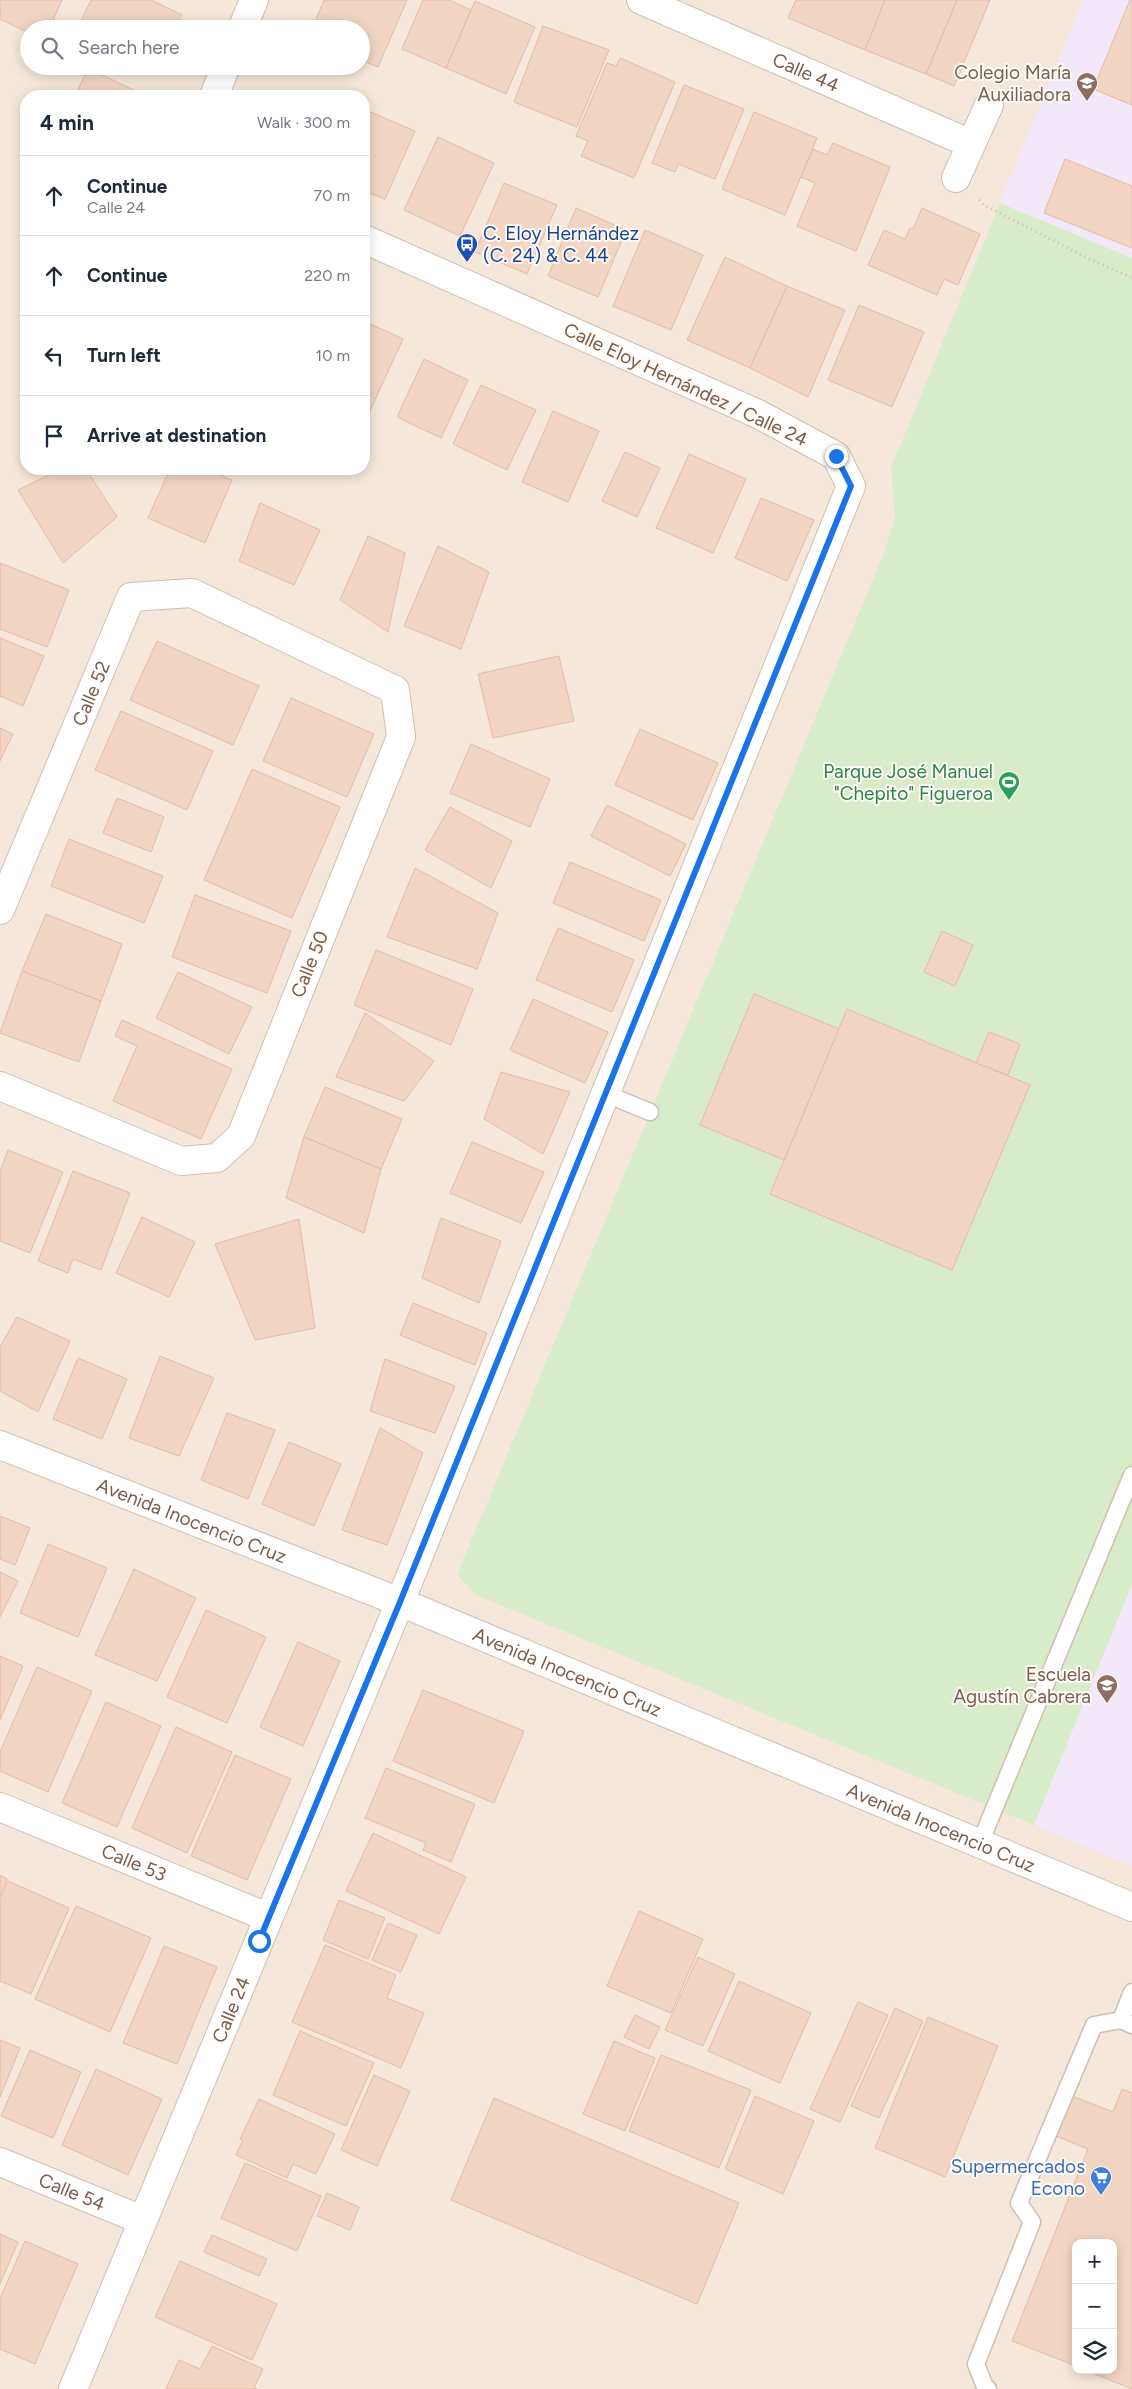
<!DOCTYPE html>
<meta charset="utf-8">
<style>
:root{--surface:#fff;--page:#f6f6f7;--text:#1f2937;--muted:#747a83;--line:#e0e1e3}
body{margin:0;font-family:Figtree,sans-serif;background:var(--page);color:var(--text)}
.controls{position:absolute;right:15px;bottom:15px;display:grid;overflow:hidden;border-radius:10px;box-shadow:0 2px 12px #0003}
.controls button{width:45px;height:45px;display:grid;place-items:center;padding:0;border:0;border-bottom:1px solid var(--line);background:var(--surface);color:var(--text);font:25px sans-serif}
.stop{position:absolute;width:15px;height:15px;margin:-11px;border:4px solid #1a73e8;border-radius:50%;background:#fff}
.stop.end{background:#1a73e8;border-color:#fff;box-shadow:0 1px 5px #0008}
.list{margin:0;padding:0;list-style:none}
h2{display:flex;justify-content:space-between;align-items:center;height:65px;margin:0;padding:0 20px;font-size:21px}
h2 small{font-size:16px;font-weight:400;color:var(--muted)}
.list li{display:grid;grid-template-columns:32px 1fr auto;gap:15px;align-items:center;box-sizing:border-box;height:80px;padding:0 20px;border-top:1px solid var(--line)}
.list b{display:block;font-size:19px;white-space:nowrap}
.list p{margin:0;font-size:16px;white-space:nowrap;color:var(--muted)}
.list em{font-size:16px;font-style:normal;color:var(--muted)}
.icon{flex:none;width:28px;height:28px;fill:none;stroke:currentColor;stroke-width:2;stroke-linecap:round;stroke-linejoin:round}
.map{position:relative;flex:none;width:1132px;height:2389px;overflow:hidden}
.search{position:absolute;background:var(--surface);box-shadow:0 2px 12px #0003;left:20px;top:20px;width:350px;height:55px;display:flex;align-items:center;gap:12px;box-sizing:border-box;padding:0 18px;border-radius:28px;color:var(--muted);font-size:19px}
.panel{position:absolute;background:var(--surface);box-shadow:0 2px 12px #0003;left:20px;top:90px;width:350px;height:385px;border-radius:20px}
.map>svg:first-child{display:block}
.residential{fill:#f5e8da;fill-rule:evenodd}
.education{fill:#f3e8fa}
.green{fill:#d8ecc9}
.building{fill:#f3d5c3;stroke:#e6bba3}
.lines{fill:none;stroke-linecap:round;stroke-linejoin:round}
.service-casing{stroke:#d1beb0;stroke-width:19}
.minor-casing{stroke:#d1beb0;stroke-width:30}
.tertiary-casing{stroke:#d1beb0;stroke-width:30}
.path{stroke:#d9b8a5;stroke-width:3;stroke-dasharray:1 4;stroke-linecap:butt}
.service{stroke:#fff;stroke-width:16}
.minor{stroke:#fff;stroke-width:28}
.tertiary{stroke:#fff;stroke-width:28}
.route{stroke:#1a73e8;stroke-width:6}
.labels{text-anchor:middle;stroke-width:4;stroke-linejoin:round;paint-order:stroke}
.street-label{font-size:19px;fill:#7a5c4d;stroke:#fffaf3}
.education-label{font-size:19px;fill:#785e54;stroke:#fffaf3;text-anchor:end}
.transit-label{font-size:19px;fill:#164399;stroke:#fffaf3;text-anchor:start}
.leisure-label{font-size:19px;fill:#27864d;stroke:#fffaf3;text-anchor:end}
.shop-label{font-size:19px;fill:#366cbe;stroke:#fffaf3;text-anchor:end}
</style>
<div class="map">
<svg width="1132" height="2389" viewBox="0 0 1132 2389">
<rect width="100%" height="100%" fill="#fdf6ec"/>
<path class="residential" d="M0,0H1083L1001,203L1132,258V2389H0ZM29,29H361V66H29ZM26,96H364V469H26ZM1076,2243H1113V2370H1076Z"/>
<g class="education">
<path d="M1083,0H1132V258L1000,203Z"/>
<path d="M1132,1584V1866L1034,1825Z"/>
</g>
<path class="green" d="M1000,203L1132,258V1584L1034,1825L476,1595L457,1575L884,553L895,516L891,468Z"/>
<g class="building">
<path d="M0,0H62L49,29H29V33L0,19Z"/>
<path d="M91,0H151L182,15L175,29H77Z"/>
<path d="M324,0H407L378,67L361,60V29H312Z"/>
<path d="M423,0H449L471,10L446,68L402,49Z"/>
<path d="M796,0H885L865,50L788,18Z"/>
<path d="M885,0H957L926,74L865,50Z"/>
<path d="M957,0H990L954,86L926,74Z"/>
<path d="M1130,0H1132V105L1093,89Z"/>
<path d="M475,1L535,27L506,94L446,68Z"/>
<path d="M543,26L609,50L577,127L514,102Z"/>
<path d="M620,58L675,82L634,178L581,156L588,141L576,136L607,63L616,66Z"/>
<path d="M88,68L146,96H75Z"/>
<path d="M684,85L744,109L715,179L678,164L675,172L652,163Z"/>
<path d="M368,111L415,131L385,199L364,191V121Z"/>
<path d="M754,112L817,138L785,215L722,189Z"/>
<path d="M438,137L494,163L460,236L404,210Z"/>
<path d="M833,143L890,167L856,251L797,226L815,183L801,177L813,149L827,155Z"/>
<path d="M1065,159L1132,186V248L1044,213Z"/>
<path d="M504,183L557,205L527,274L475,252Z"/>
<path d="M576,208L626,230L598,297L548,276Z"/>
<path d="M922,208L980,234L958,285L944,279L937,295L868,265L884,230L905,239L910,228L913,229Z"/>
<path d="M645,230L703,255L671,330L613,306Z"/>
<path d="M725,257L787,286L750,368L687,340Z"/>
<path d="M787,286L845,310L808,397L750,368Z"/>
<path d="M859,305L924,332L892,407L828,380Z"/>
<path d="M364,321L403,339L367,417L364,415Z"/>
<path d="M424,359L468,380L441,438L397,417Z"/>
<path d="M481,385L536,410L507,470L453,444Z"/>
<path d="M553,411L599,431L568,502L522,482Z"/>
<path d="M625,452L660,468L637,517L602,501Z"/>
<path d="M689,454L746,479L713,553L656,528Z"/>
<path d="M61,469H86L117,517L63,563L18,490Z"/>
<path d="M170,469H205L232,480L205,543L148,518Z"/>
<path d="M761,498L814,520L787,581L735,558Z"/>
<path d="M260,503L320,530L294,585L239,561Z"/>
<path d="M368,536L405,553L388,632L340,600Z"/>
<path d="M438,546L489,572L461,649L404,626Z"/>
<path d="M0,563L69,590L47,647L0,629Z"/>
<path d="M0,638L44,656L23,706L0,696Z"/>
<path d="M157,641L259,686L233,745L130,700Z"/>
<path d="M559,656L574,721L493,738L478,674Z"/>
<path d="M291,698L374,734L347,797L263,761Z"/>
<path d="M121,711L213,751L187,810L95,770Z"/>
<path d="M0,728L13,734L0,761Z"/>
<path d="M640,729L718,763L693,820L615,785Z"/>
<path d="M471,744L550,779L530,827L450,793Z"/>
<path d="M252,769L340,807L292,918L204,880Z"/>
<path d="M117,798L164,817L151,852L103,833Z"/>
<path d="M607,805L686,844L670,876L591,836Z"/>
<path d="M450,807L512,841L491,888L425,850Z"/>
<path d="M69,839L163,876L144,923L51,886Z"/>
<path d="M570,862L661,900L644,941L553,903Z"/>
<path d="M415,868L498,913L477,969L387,937Z"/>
<path d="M195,895L291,931L267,993L172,957Z"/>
<path d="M46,914L122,944L101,1001L22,971Z"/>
<path d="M558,928L634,960L612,1012L536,980Z"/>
<path d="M942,931L973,945L955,986L924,972Z"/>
<path d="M376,950L473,989L451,1045L354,1005Z"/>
<path d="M22,971L101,1001L79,1062L0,1033Z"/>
<path d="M178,972L252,1007L229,1054L156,1018Z"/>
<path d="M754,994L839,1029L784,1160L700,1125Z"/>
<path d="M533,999L608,1032L585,1083L510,1050Z"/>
<path d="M847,1009L1030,1085L952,1270L770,1194Z"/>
<path d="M365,1013L434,1061L404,1101L336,1077Z"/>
<path d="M122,1020L232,1069L201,1139L113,1101L137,1046L115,1036Z"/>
<path d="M989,1032L1020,1044L1008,1075L976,1063Z"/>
<path d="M501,1072L570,1092L543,1154L484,1119Z"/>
<path d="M325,1087L402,1119L381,1169L304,1137Z"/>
<path d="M304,1137L381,1169L364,1233L286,1198Z"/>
<path d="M472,1142L544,1172L521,1223L450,1193Z"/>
<path d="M8,1150L63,1172L30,1253L0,1241V1171Z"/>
<path d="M73,1171L130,1193L101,1270L73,1259L68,1273L38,1261Z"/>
<path d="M142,1217L195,1242L169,1297L116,1273Z"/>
<path d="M441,1218L501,1241L479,1303L422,1278Z"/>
<path d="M299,1219L315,1328L255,1340L215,1244Z"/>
<path d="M413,1303L487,1333L475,1365L400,1335Z"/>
<path d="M17,1317L70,1341L38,1412L0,1391V1347Z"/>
<path d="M160,1356L214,1378L179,1456L129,1438Z"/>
<path d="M78,1358L127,1379L102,1439L53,1419Z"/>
<path d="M385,1359L455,1386L435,1433L370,1411Z"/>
<path d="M227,1413L275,1430L248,1499L201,1480Z"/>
<path d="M380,1428L423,1453L387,1545L342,1530Z"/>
<path d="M289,1442L341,1464L314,1526L262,1504Z"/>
<path d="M0,1516L30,1528L15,1565L0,1559Z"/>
<path d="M48,1544L107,1568L78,1637L20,1613Z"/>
<path d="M134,1569L196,1598L157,1681L95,1655Z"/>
<path d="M0,1572L18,1581L0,1617Z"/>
<path d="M206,1610L266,1637L227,1723L167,1697Z"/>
<path d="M298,1642L340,1661L303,1746L260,1727Z"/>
<path d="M0,1656L23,1666L0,1720Z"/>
<path d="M37,1667L92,1691L48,1792L0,1771V1752Z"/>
<path d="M423,1690L524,1731L494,1803L393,1761Z"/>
<path d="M106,1702L161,1726L117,1827L62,1803Z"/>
<path d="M176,1727L232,1752L187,1853L132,1828Z"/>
<path d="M235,1755L291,1779L247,1880L191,1856Z"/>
<path d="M386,1768L475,1804L451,1862L423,1850L426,1843L365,1818Z"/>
<path d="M373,1833L466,1877L439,1934L346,1891Z"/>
<path d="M0,1875L7,1879L0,1896Z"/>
<path d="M8,1881L69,1908L31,1994L0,1981V1900Z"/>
<path d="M339,1900L385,1918L368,1959L323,1940Z"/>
<path d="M76,1906L151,1938L110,2032L35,1999Z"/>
<path d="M639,1911L703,1939L671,2013L607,1986Z"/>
<path d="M388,1923L417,1935L401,1972L372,1960Z"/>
<path d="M325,1945L396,1975L387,1998L424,2013L401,2068L292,2022Z"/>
<path d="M164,1946L217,1967L177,2064L123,2043Z"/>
<path d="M698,1957L735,1974L703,2046L665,2030Z"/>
<path d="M739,1981L811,2013L780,2083L708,2051Z"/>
<path d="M858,2002L888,2015L840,2122L810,2109Z"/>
<path d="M895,2008L923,2021L879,2118L851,2106Z"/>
<path d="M635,2015L660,2027L649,2049L624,2037Z"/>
<path d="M928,2017L998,2046L945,2177L875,2148Z"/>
<path d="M300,2031L374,2063L346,2126L273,2095Z"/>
<path d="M0,2040L20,2048L0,2097Z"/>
<path d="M614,2041L655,2058L625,2131L583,2114Z"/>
<path d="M30,2050L81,2072L53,2138L1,2116Z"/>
<path d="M661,2055L751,2090L719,2168L629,2131Z"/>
<path d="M96,2069L162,2099L128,2175L62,2145Z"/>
<path d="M374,2075L410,2091L377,2166L341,2150Z"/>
<path d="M1122,2089L1132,2093V2389L1085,2370H1113V2243H1076V2366L1012,2341L1088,2149L1056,2136L1072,2096L1113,2112Z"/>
<path d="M755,2096L814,2121L783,2194L725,2169Z"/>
<path d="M494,2098L739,2203L697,2304L451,2200Z"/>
<path d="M259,2099L335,2134L316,2174L293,2164L287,2178L236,2155L243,2140L240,2139Z"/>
<path d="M245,2163L321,2196L297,2251L221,2218Z"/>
<path d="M327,2193L359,2207L350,2230L317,2216Z"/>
<path d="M0,2234L18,2242L0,2284Z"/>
<path d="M212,2235L267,2259L259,2276L204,2252Z"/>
<path d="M25,2241L78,2264L35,2364L0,2349V2299Z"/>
<path d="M180,2261L277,2304L252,2360L155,2317Z"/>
<path d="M212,2346L263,2369L254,2388L257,2389H166L179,2360L200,2369Z"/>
</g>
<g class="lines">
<g class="service-casing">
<g id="service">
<path d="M606,1094L650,1112"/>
<path d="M980,1843L1132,1475"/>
<path d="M1132,1992L1121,2020L1132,2025"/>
<path d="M988,2389L985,2387L976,2364L1032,2222L1019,2203L1094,2025L1121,2020"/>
</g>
</g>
<g class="minor-casing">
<g id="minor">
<path id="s1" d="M641,0L971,144"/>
<path d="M242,29L254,0"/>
<path d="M214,96L226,66"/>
<path d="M956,178L989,105"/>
<path id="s2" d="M0,910L131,597L192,593L395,690L401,737L241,1136L217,1158L181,1161L0,1086"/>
<path id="s3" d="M0,1807L267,1917"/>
<path id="s4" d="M0,2162L142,2220"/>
<path id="s5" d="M73,2389L400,1602L851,486L836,456L758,414L364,239"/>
</g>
</g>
<g class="tertiary-casing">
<g id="tertiary">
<path id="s6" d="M0,1445L400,1602L1132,1907"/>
</g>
</g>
<path class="path" d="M979,200L984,205L1087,258L1132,278"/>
<use href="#service" class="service"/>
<use href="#minor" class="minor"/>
<use href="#tertiary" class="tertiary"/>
</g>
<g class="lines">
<path class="route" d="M259,1941L400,1602L851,486L836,456"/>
</g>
<defs>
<g id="school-pin" transform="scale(1.125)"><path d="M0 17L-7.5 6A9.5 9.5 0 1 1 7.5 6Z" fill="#8d6e63" stroke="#fffaf3"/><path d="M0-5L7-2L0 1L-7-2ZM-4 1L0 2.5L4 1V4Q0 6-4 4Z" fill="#fff"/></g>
<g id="bus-pin" transform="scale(1.125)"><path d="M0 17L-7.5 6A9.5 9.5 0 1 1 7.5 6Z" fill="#1a4fb4" stroke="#fffaf3"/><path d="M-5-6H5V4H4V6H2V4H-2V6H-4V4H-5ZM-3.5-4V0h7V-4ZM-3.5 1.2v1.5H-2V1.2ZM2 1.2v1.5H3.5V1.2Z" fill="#fff"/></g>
<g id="stadium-pin" transform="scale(1.125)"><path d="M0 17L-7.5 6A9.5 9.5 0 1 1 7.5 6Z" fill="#2e9e5b" stroke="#fffaf3"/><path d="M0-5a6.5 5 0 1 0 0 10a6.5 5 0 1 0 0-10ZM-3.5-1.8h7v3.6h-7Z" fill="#fff"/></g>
<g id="supermarket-pin" transform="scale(1.125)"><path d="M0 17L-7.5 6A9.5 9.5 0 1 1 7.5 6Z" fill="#3f7fe0" stroke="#fffaf3"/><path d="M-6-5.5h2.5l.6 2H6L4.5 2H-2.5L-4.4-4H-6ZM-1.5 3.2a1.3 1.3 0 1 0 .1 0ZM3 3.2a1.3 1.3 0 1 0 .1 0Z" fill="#fff"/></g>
</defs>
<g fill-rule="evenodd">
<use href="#school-pin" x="1087" y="83"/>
<use href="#bus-pin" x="467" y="244"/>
<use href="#stadium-pin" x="1009" y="782"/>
<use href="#school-pin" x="1107" y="1685"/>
<use href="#supermarket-pin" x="1101" y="2177"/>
</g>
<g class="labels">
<g class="street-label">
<text dy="7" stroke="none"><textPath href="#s1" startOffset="180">Calle 44</textPath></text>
<text transform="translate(686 384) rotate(25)" y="7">Calle Eloy Hernández / Calle 24</text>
<text dy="7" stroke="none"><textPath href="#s2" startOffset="235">Calle 52</textPath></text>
<text transform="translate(309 964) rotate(-68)" y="7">Calle 50</text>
<text dy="7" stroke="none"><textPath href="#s6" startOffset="206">Avenida Inocencio Cruz</textPath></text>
<text dy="7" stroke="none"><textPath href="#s6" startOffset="611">Avenida Inocencio Cruz</textPath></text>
<text dy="7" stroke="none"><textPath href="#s6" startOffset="1016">Avenida Inocencio Cruz</textPath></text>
<text dy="7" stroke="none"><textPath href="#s3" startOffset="145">Calle 53</textPath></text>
<text dy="7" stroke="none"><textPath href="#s5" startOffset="411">Calle 24</textPath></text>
<text dy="7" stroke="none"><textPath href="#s4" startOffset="78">Calle 54</textPath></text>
</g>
<g class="education-label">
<text x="1071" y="79">Colegio María<tspan x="1071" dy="22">Auxiliadora</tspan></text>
<text x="1091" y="1681">Escuela<tspan x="1091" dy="22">Agustín Cabrera</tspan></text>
</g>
<g class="transit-label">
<text x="483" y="240">C. Eloy Hernández<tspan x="483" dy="22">(C. 24) &amp; C. 44</tspan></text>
</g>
<g class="leisure-label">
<text x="993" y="778">Parque José Manuel<tspan x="993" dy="22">"Chepito" Figueroa</tspan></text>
</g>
<g class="shop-label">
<text x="1085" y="2173">Supermercados<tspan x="1085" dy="22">Econo</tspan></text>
</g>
</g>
</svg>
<div class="controls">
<button>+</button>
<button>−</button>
<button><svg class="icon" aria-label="layers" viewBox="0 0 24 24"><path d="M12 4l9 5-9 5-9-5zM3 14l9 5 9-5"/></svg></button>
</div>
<div class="stop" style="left:259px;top:1941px"></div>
<div class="stop end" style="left:836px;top:456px"></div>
<div class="search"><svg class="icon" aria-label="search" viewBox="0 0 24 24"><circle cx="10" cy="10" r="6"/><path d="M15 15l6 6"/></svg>Search here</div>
<section class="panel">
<h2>4 min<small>Walk · 300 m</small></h2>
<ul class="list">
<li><svg class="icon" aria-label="ahead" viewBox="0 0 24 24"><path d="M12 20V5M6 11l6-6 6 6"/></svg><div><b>Continue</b><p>Calle 24</p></div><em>70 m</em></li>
<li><svg class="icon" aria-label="ahead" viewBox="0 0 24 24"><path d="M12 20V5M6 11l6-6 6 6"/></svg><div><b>Continue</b></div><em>220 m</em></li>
<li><svg class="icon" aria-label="left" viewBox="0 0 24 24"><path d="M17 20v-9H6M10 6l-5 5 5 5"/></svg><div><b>Turn left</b></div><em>10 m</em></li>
<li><svg class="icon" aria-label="arrive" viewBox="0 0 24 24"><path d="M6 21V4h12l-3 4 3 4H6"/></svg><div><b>Arrive at destination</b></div></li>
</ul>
</section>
</div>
